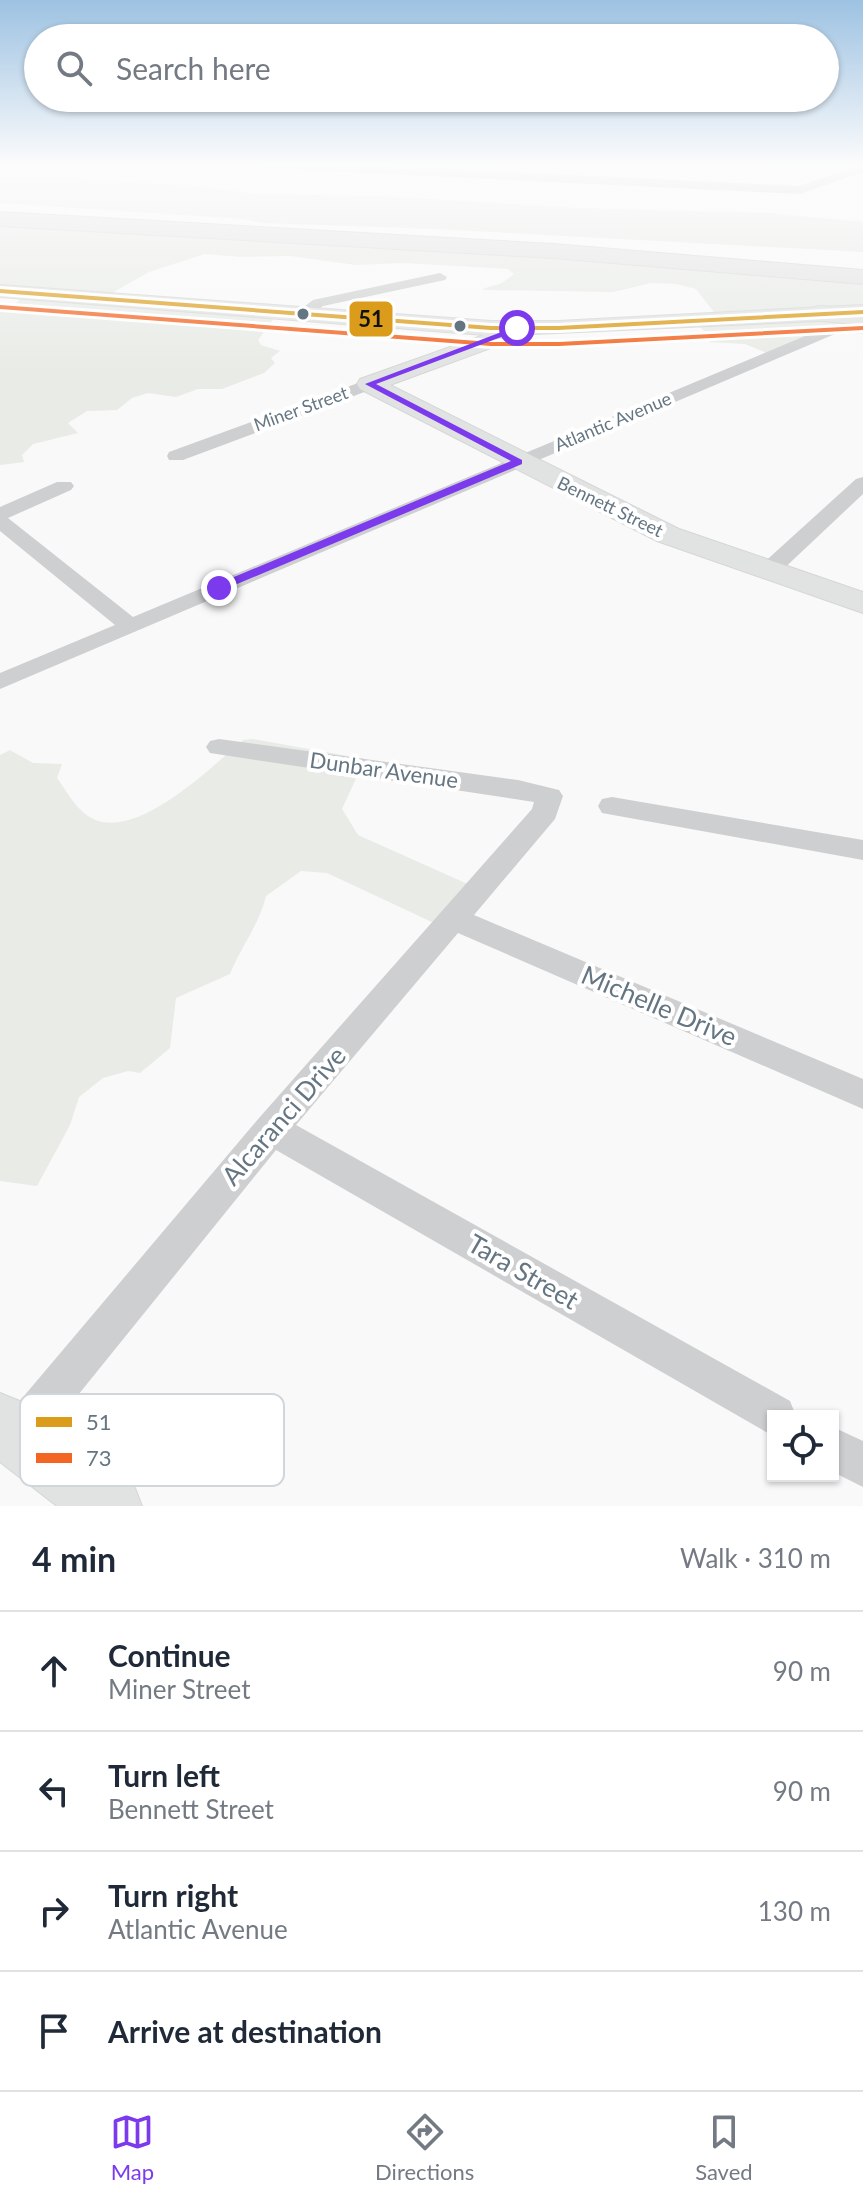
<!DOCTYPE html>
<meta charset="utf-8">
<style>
:root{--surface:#fff;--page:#f2f2f3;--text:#1f2937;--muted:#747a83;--line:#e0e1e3;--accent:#7c3aed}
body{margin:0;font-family:Lato,sans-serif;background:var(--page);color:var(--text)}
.controls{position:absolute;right:24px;bottom:24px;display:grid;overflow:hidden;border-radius:0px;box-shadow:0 2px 6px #0004}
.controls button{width:72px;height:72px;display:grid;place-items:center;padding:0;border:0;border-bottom:2px solid var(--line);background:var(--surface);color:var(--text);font:40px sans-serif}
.stop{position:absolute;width:24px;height:24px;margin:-18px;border:6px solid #7c3aed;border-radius:50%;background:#fff}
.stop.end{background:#7c3aed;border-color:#fff;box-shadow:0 2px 8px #0008}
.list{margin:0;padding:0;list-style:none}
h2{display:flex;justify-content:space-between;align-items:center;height:104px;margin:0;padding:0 32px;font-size:34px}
h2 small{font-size:26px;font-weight:400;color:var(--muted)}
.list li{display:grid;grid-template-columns:52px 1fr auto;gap:24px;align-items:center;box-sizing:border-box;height:120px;padding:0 32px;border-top:2px solid var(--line)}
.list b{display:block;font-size:30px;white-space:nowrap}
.list p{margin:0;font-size:26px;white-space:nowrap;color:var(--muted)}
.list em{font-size:26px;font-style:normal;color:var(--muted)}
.icon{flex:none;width:44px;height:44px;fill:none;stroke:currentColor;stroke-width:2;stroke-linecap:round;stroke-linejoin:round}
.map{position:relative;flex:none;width:863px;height:1506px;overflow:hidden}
.search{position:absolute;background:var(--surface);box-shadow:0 2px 6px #0004;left:24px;right:24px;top:24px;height:88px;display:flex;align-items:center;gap:20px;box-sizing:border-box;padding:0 28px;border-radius:44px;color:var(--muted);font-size:30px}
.sheet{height:584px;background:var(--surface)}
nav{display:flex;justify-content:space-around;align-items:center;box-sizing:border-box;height:112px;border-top:2px solid var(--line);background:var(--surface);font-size:22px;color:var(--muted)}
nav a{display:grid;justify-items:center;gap:4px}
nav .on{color:var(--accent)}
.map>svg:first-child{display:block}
.green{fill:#e8ebe6}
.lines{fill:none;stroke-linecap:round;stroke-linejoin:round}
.secondary-casing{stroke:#d5d6d7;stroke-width:2}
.highway-casing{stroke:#d5d6d6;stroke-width:2}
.path{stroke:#cbcccd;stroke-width:2;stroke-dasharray:2 2;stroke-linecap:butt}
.street{fill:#cecfd0;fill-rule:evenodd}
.secondary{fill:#e1e2e2;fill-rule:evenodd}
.highway{fill:#e1e2e2;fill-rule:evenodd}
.bus-1-casing{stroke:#fff;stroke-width:6}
.bus-2-casing{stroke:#fff;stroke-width:6}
.bus-1{fill:#da9c1a;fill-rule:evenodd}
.bus-2{fill:#f26522;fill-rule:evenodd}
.route{fill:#7c3aed}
.bus-dot{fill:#657683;stroke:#fff;stroke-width:3}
.labels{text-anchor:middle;stroke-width:8;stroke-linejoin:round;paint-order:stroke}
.far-street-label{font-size:18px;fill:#657683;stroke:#fff}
.street-label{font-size:22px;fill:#657683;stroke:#fff}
.near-street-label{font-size:26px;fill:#657683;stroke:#fff}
.key{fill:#fff;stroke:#d1d6da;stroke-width:2}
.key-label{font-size:22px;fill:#657683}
.line-badge{stroke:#fff;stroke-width:3}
.pale-badge-label{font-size:22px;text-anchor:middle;font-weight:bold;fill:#111}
</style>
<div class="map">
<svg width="863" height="1506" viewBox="0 0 863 1506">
<rect width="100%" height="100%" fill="#f9f9f9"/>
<g class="green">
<path d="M0,176L187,185L255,194L381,196L578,208L768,213L863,222V252L433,229L261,223L243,219L0,203Z"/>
<path d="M0,223L652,263L857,283L863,286V334L842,331L774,356L745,344L710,342V338L697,323L720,320L696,289L676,284L651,283L613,292L484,290L482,289L502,283L514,274L508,269L404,263L356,265L290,256L240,257L205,254L149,272L103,298L277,314L258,340L261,345L280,351L271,358L275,363L264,373L222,389H198L176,397L148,393L132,398L117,410L87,411L68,423L78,433L33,444L22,455L24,462L0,465V312L13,306L25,294L0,291Z"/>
<path d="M252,739L365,759L342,809L358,835L481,890L449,930L327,873L301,871L266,896C259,925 241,947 230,974L176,998L170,1048L140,1073L128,1071L103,1078L79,1097L70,1125L37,1186L0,1181V755L10,750L33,763L62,764L57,778C65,789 73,804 84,813C128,851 211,767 243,740Z"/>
</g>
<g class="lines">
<g class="secondary-casing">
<g id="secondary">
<path d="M0,285L491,321H558L863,305V319L513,335L510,341L390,385L679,529L863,592V613L657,541L360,389L357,384L360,379L484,335L0,297Z"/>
<path d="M0,1393L22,1402L133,1483L142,1506H57L0,1462Z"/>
</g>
</g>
<g class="highway-casing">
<g id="highway">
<path d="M0,212L553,244L863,270V284L553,258L0,226Z"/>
<path d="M820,306L863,309V325L811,320L807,314L811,308Z"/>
</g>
</g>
<g class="path">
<path d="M117,164L165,169L246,168"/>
<path d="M0,166L19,164"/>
</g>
<g class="street">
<path d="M256,164H338L799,186L863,164V172L800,194L262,168Z"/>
<path d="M440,273L447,277L445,280L323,306L300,321L292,316L313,300Z"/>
<path d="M829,326L837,331L835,334L0,689V673L115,625L0,531V507L57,482H71L74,486L71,490L8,518L133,617Z"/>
<path d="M369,379L378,384L375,388L183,460H169L167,456L169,452Z"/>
<path d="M863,477V494L776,576H760L757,571L760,566L856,479Z"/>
<path d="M219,739L518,780L559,790L563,796L555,819L474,915L863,1079V1109L458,933L296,1125L790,1401L796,1416H773V1436L276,1150L32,1452L17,1458L2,1452V1422L259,1118L532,809L534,802L210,753L206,747L210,741Z"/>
<path d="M612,797L863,840V860L602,813L598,806L602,799Z"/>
<path d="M833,1427L863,1441V1487L833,1472Z"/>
</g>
<use href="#secondary" class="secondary"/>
<use href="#highway" class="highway"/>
<g class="bus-1-casing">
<path id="bus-1" d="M0,289L491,326H558L863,310V314L558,330H491L0,293Z"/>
</g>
<g class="bus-2-casing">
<path id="bus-2" d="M0,305L491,342H559L863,326V330L559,346H491L0,309Z"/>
</g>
<use href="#bus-1" class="bus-1"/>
<use href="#bus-2" class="bus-2"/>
</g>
<linearGradient id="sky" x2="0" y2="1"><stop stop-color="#9dc2e2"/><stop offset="0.44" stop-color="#fcfcfc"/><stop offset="1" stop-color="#fcfcfc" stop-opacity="0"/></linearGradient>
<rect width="863" height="375" fill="url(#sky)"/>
<path class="route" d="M517,326L520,330L376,384L522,460V464L223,590H215V585L511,461L365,384Z"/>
<g class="bus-dot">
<circle cx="303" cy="314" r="7"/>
<circle cx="460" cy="326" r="7"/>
</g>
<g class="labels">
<g class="far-street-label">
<text transform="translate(301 409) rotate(-20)" y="6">Miner Street</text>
<text transform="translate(613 422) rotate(-23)" y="6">Atlantic Avenue</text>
<text transform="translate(610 507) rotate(26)" y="6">Bennett Street</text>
</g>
<g class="street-label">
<text transform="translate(384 770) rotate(8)" y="8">Dunbar Avenue</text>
</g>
<g class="near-street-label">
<text transform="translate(659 1006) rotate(23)" y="9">Michelle Drive</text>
<text transform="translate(284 1116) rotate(-49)" y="9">Alcaranci Drive</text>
<text transform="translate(523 1272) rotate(30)" y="9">Tara Street</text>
</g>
</g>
<rect x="20" y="1394" width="264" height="92" rx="12" class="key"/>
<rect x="36" y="1417" width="36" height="10" fill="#da9c1a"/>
<rect x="36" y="1453" width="36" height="10" fill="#f26522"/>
<g class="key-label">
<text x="86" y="1430">51</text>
<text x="86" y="1466">73</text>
</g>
<rect class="line-badge" x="348" y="300" width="46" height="38" rx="8" fill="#da9c1a"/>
<g class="pale-badge-label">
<text x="371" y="327">51</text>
</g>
</svg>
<div class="controls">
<button><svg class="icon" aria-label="locate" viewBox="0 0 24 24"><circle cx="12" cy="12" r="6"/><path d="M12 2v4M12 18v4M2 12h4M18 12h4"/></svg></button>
</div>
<div class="stop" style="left:517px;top:328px"></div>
<div class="stop end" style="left:219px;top:588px"></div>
<div class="search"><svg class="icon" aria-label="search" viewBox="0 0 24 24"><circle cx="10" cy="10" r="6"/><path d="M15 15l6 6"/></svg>Search here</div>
</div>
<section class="sheet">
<h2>4 min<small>Walk · 310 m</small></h2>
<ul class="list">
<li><svg class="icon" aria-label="ahead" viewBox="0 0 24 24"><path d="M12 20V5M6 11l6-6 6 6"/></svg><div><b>Continue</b><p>Miner Street</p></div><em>90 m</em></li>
<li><svg class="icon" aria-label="left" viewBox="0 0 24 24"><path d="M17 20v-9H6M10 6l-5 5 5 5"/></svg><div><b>Turn left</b><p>Bennett Street</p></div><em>90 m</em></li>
<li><svg class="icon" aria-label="right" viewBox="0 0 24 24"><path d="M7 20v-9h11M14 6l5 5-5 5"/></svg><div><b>Turn right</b><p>Atlantic Avenue</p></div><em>130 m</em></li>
<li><svg class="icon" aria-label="arrive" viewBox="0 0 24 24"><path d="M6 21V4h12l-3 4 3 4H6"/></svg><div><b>Arrive at destination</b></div></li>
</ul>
</section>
<nav>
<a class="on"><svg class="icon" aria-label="map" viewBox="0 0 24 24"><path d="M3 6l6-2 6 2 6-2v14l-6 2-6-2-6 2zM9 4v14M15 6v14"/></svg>Map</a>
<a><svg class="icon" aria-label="directions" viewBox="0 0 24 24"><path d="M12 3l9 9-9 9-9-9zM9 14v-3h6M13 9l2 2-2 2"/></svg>Directions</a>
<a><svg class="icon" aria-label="saved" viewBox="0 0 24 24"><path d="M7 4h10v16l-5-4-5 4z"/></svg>Saved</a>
</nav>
